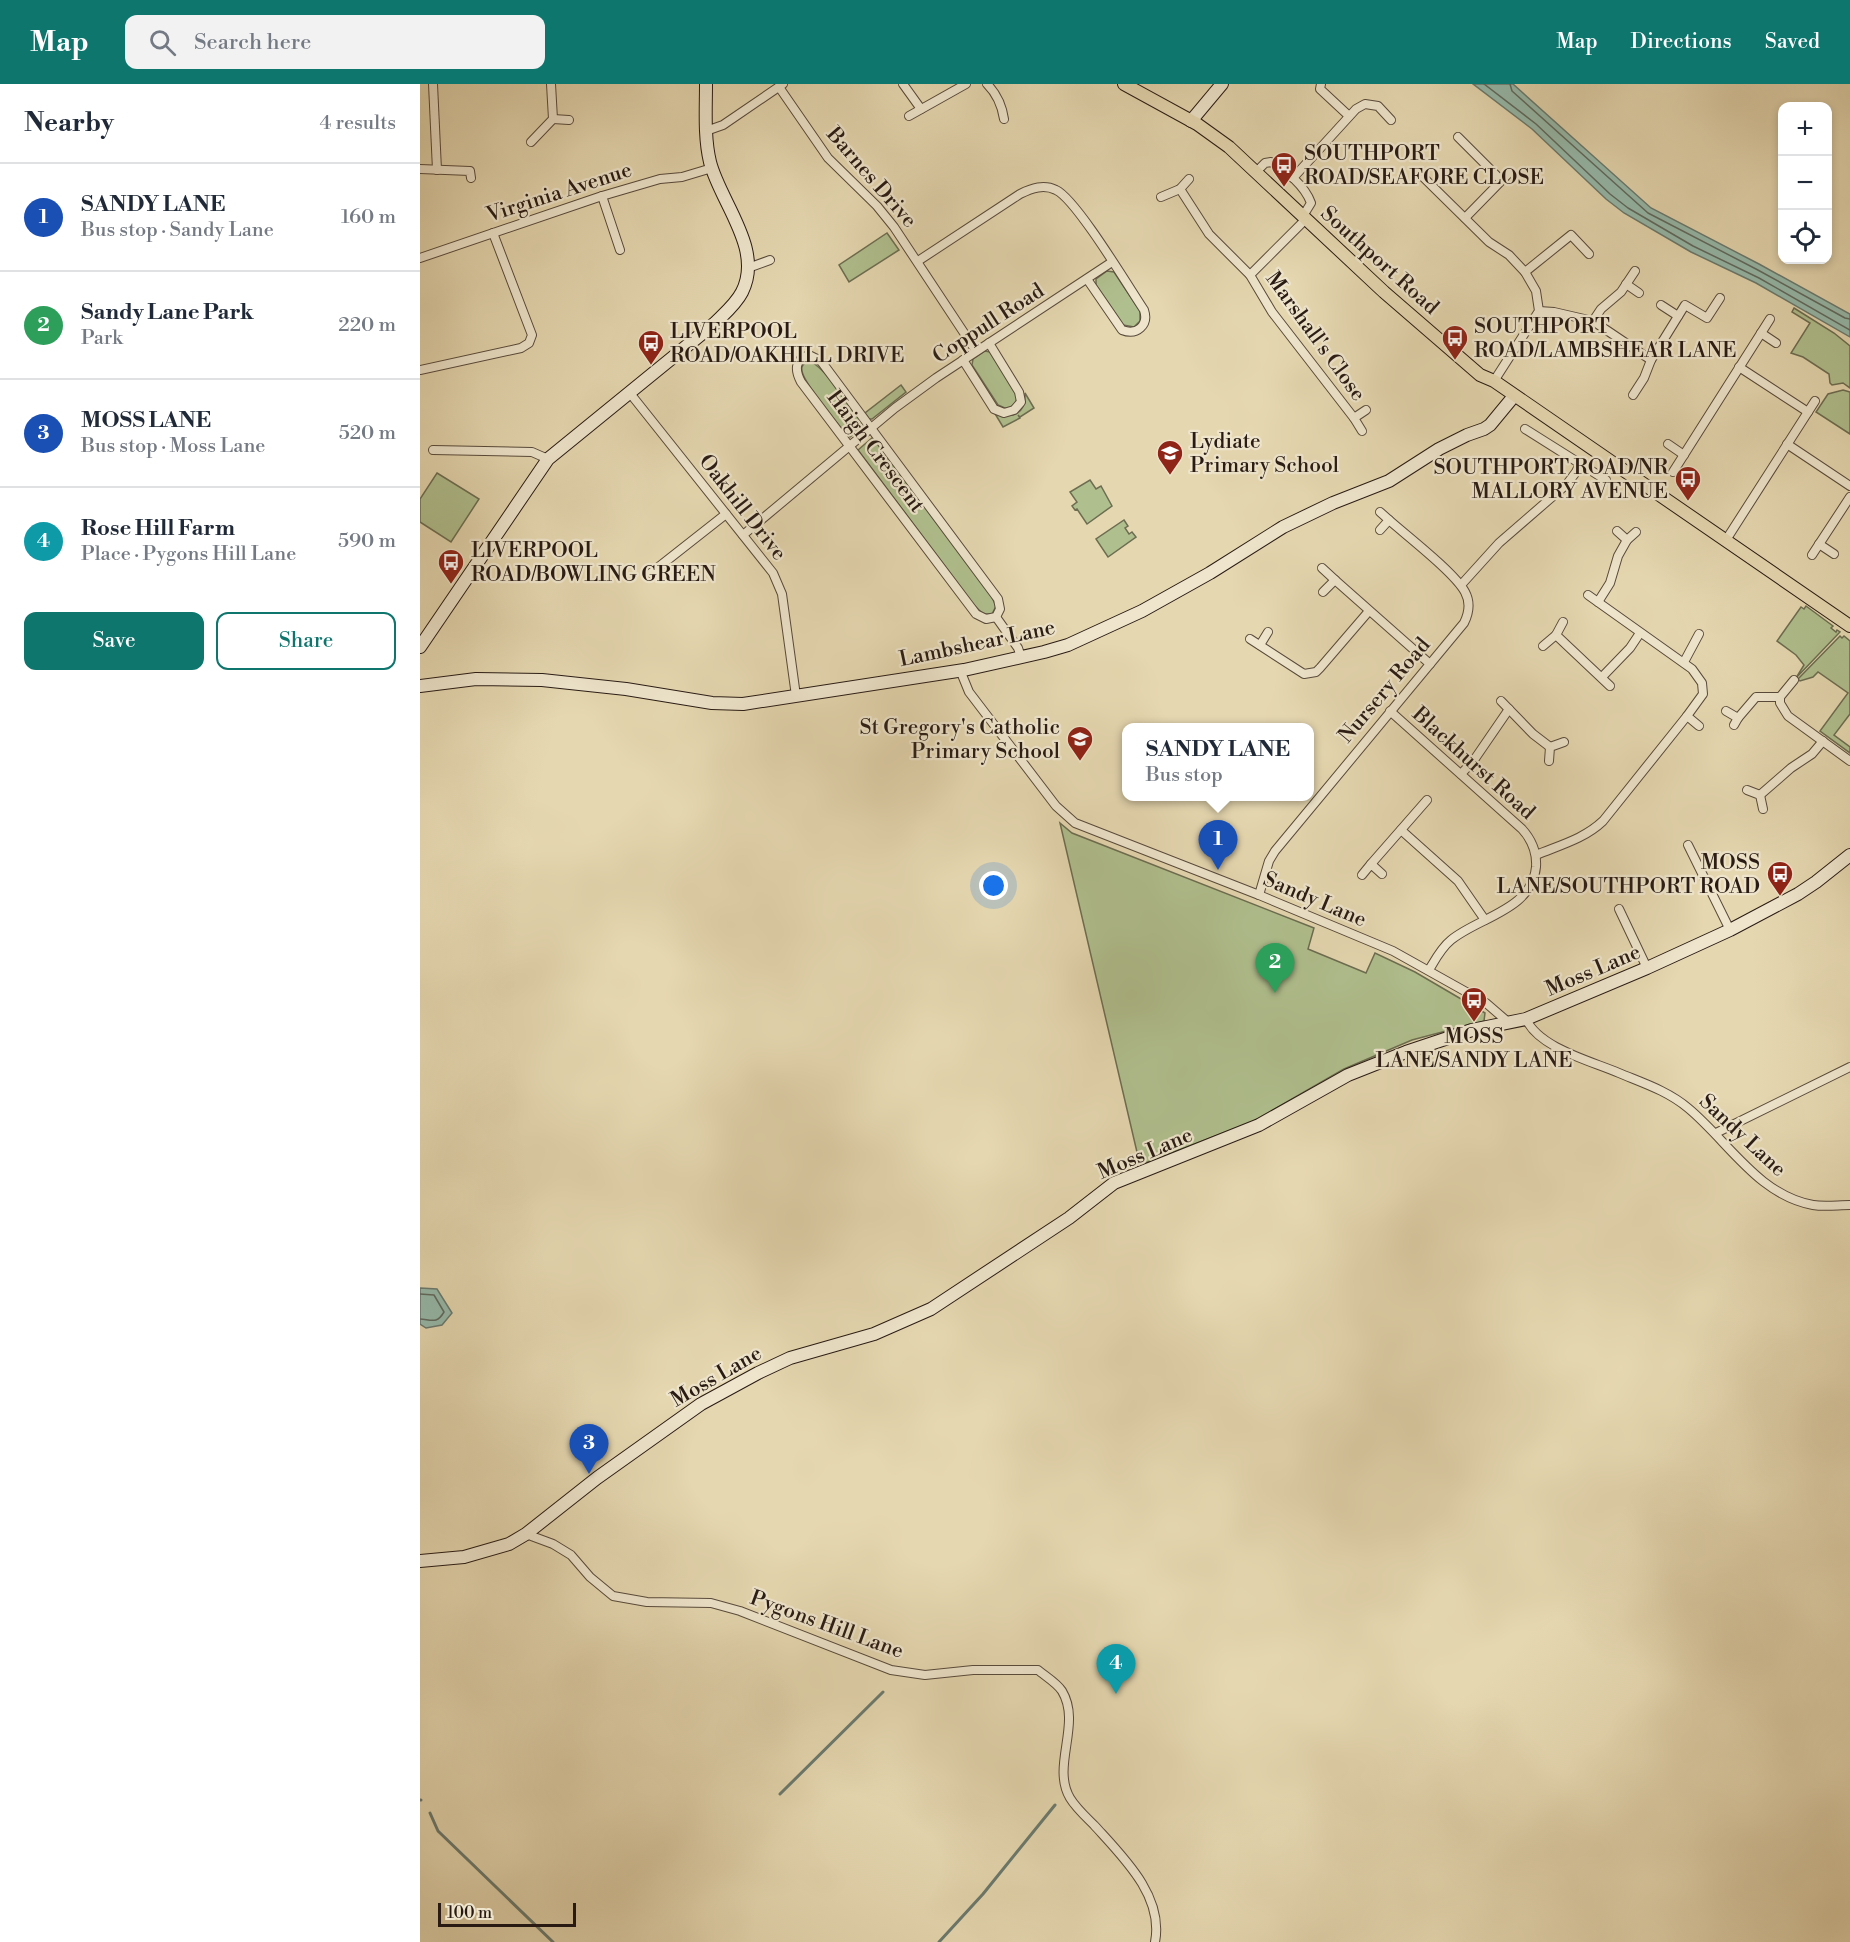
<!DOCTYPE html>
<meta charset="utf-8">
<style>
:root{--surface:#fff;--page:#f2f2f3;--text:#1f2937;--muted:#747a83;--line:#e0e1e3;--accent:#0f766e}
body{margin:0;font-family:"Libre Bodoni",serif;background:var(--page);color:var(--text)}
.controls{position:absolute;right:18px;top:18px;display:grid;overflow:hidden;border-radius:12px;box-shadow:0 3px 9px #0003}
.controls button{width:54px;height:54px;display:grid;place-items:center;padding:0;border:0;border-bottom:2px solid var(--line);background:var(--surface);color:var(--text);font:30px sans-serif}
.scale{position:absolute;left:18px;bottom:15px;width:138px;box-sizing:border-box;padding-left:6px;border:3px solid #291b14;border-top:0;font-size:16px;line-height:21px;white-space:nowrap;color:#291b14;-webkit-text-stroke:4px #eee5cc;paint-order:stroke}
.you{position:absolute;left:574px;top:802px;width:21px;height:21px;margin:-15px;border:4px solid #fff;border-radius:50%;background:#1a73e8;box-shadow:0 0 0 9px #1a73e833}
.badge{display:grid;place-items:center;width:39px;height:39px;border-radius:50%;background:var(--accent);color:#fff;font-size:20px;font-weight:700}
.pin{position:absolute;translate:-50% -50px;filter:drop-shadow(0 2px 3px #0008)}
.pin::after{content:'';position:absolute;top:32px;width:21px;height:18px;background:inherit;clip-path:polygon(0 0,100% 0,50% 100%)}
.popup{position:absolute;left:702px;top:639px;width:192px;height:78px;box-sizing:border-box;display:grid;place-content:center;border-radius:12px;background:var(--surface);filter:drop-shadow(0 2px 4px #0005);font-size:20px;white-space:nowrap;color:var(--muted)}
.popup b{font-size:22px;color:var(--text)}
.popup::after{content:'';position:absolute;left:50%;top:100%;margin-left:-12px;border:12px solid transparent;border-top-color:var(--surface)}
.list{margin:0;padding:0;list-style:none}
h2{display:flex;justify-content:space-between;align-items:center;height:78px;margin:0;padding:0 24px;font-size:26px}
h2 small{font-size:20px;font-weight:400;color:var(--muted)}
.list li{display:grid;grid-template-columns:39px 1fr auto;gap:18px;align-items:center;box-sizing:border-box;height:108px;padding:0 24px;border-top:2px solid var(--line)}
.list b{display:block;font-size:22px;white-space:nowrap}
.list p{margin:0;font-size:20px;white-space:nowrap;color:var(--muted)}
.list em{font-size:20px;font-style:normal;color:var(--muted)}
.actions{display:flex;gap:12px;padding:18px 24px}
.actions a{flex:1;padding:14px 0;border:2px solid var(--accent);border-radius:12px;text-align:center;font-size:21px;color:var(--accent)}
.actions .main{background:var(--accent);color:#fff}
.icon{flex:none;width:33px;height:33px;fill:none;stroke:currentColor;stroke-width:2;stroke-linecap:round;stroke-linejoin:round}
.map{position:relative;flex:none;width:1430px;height:1858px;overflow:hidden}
header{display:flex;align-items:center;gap:36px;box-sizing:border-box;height:84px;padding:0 30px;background:var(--accent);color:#fff}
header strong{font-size:28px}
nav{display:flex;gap:33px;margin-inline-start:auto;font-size:21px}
.search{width:420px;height:54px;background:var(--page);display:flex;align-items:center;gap:15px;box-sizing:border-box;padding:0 21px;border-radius:12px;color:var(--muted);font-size:22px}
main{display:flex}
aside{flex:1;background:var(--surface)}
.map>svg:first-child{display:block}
.green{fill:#b0bf8e;stroke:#6c6d51;stroke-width:1.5}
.water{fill:#96baab;stroke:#6a7a6f;stroke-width:1.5}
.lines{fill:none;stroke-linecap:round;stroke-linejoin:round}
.shore{stroke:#606a60;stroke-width:1.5}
.stream{stroke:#6a7a6f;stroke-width:3}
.street-casing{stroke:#584a3b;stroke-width:10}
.secondary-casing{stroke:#291b14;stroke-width:14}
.primary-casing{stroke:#291b14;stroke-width:14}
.street{stroke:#eee5cc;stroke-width:8}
.secondary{stroke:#eee5cc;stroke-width:12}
.primary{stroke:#e5d7b0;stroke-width:12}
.labels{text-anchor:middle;stroke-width:4.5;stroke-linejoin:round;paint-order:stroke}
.poi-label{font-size:21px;fill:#291b14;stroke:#eee5cc;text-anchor:start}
.street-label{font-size:21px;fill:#291b14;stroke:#eee5cc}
</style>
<header>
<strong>Map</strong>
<div class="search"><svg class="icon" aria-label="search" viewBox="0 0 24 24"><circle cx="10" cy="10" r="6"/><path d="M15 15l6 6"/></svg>Search here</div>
<nav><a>Map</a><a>Directions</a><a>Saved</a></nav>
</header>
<main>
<aside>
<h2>Nearby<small>4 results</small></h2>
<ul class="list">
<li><span class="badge" style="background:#1a4fb4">1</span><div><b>SANDY LANE</b><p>Bus stop · Sandy Lane</p></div><em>160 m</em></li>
<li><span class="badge" style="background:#2e9e5b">2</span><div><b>Sandy Lane Park</b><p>Park</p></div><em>220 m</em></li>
<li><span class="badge" style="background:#1a4fb4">3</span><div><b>MOSS LANE</b><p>Bus stop · Moss Lane</p></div><em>520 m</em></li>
<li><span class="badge" style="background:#0f9aa8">4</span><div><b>Rose Hill Farm</b><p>Place · Pygons Hill Lane</p></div><em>590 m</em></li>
</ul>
<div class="actions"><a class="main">Save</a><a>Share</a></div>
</aside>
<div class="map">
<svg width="1430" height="1858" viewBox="0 0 1430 1858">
<rect width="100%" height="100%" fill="#e5d7b0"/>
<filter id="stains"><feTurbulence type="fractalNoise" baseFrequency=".00333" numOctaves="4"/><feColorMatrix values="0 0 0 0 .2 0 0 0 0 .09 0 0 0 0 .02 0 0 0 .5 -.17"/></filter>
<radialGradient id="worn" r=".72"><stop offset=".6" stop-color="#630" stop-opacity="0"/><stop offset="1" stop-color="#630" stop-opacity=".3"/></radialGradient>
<g class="green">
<path d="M467,149L479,166L429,198L419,181Z"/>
<path d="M687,187L694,188L720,227V237L714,243L703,241L676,201V195Z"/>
<path d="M1374,224L1414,249L1430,262V304L1423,299L1412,301L1410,299L1409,290L1383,273L1371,269L1390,239L1372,228Z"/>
<path d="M565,267L570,268L597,310C598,318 594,322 587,325L578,321L552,281L553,275Z"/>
<path d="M389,277C404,281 434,328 444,341L430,353C420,344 384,299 382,287C381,281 384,279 389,277Z"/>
<path d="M481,301L486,308L452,335H449L445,329Z"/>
<path d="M1423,306L1430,308V350L1396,328L1408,310Z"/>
<path d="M605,309L614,324L600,333L598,331L600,334L583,343L574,328C593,336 606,330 605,309Z"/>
<path d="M453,353L569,507L576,522L572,530H563L553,520L438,366Z"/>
<path d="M17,389L59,415L31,458L0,438V415Z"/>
<path d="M670,396L676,405L681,402L692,422L667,440L657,425L655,426L652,422L657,418L650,408Z"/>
<path d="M704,436L708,442L705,444L709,450L712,448L716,453L688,473L676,455Z"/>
<path d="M1386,522L1413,542L1411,544L1416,548L1417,546L1420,548L1376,594L1384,581L1376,571L1357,557L1381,523L1384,525Z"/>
<path d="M1420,552L1422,554L1424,552L1430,557V630L1414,651L1430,663V669L1400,647L1428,609L1398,588L1393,593L1380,597L1378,595Z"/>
<path d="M640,739L652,749L894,844L888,865L946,889L955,869L995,888L1065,929L1064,937L992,956L924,985L832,1038L720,1081Z"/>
</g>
<g class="water">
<path d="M1053,0H1093L1231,124L1339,180L1430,230V253L1336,199L1271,168L1204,129L1186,115L1112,45Z"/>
<path d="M0,1204L17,1205L32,1229L22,1241L6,1244L0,1240Z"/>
</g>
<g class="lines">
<g class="shore">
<path d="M1064,0L1116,40L1190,110L1208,124L1273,162L1339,194L1430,246"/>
<path d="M1090,0L1092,7L1228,129L1336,185L1425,234L1430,235"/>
<path d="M0,1210L14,1211L24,1228C17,1240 12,1236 0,1235"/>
</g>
<g class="stream">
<path d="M360,1710L463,1608"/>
<path d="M0,1716H1"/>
<path d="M10,1729L18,1747L133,1858"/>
<path d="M519,1858L563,1810L635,1721"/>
</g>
<g class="street-casing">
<g id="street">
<path d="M13,0L17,86"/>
<path d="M483,0L501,25"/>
<path d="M567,0C577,10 582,22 584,35"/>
<path d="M901,0L900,5L929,32"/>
<path d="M359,3L408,74L457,122L474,143L556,267"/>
<path d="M489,32L546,0"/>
<path d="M133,35L149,36"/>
<path d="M286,47L303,41L363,0"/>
<path d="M1038,53L1081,96"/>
<path d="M111,58L133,35L131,0"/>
<path d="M0,85L50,87L51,94"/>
<path d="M836,88L845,79L851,78C866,86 885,102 891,119L883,132"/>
<path d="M873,94L936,25L945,20L958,22L971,36"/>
<path d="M1004,94L1069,158L1089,171L1105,188L1116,207L1119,227L1074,297"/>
<path d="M760,105L789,150L830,191L852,228L934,334"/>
<path d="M182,112L200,166"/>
<path d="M741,113L760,105L769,95"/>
<path d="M1045,134L1089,89"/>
<path d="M0,174L182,112L240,95L262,93L292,84"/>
<path d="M498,177L600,110C612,104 624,100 636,106C656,115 708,202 724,226C729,241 717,252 702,246L667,195"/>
<path d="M328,184L350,176"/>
<path d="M1105,188L1151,151L1169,170"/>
<path d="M830,191L886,135"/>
<path d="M1206,200L1219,209"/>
<path d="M1241,221L1258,232"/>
<path d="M1119,227L1134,228L1173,237L1231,276"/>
<path d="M1173,237L1181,225L1201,208L1215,187"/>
<path d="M1341,249L1356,259"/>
<path d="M389,271L401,277L578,515L580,525L576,533L566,535L556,530L381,298C375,287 374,275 389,271Z"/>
<path d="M543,276L574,325L584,329L594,326L601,318L599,308L569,259"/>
<path d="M1319,283L1388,328"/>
<path d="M0,286L101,264L109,259L112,251L73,149"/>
<path d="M209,308L353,489L362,510L376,612"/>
<path d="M1213,311L1224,294L1231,276L1265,221L1287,234L1300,214"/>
<path d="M1105,345L1186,396"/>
<path d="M942,347L934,334L946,326"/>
<path d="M1248,360L1264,371"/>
<path d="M1367,360L1430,402"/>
<path d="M13,366L112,368L128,375"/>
<path d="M1253,388L1350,235"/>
<path d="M960,446L969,436L960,428"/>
<path d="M1197,447L1207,456L1216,448"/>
<path d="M323,451L475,324L516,294L692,178"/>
<path d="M1306,456L1395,317"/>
<path d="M1399,460L1414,470"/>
<path d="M1392,471L1430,413"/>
<path d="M902,484L915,496L903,508"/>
<path d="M231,489L306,430"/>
<path d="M915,496L1010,580"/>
<path d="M1041,501L1079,459L1147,400L1156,388L1160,380"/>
<path d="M1168,511L1272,585L1282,599L1283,610L1267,632L1279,642"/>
<path d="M1178,518L1190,499L1198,472L1207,456"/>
<path d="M576,533L598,564L601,573"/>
<path d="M1136,551L1190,602"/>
<path d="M830,555L884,590L896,588L900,584L949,527"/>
<path d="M840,561L848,548"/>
<path d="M1123,562L1136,551L1143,538"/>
<path d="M1264,578L1279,550"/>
<path d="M540,586L549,608L636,722L655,739L839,811L973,867L1066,919L1088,938"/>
<path d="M1182,593L1210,564L1220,549"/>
<path d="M1374,596L1360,613V619L1368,632L1430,677"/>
<path d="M1081,617L1113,650L1130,663"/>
<path d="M970,627L1102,745C1112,756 1117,768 1116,783C1112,826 1059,833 1031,856C1021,864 1015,876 1009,886"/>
<path d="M1306,627L1318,634L1314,641"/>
<path d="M1318,634L1336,613H1360"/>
<path d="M1129,677L1130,663L1144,658"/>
<path d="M1041,690L1054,676L1089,625"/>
<path d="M1327,706L1340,711L1343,725"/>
<path d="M1340,711L1371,684L1392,670L1403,657"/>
<path d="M981,746L1038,797L1065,836"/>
<path d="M1268,761L1310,846"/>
<path d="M1116,771C1140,761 1164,755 1183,737L1267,632"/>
<path d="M951,780L1007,716"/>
<path d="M942,791L951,780L962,790"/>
<path d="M839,811L849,777L855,767L1044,539C1049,529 1051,519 1045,508C1035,489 987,452 969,436"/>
<path d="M1199,825L1227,884"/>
<path d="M1106,935C1119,964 1171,977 1199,989C1223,999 1248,1007 1268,1024C1308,1057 1338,1111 1393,1121C1405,1123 1418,1121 1430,1121"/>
<path d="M1296,1049L1430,983"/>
<path d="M106,1450L133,1460L151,1471L170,1493L193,1512L227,1518L291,1519L320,1527L471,1586L505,1591L553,1586H618C625,1592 637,1599 642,1607C662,1640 631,1682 650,1714C656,1724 666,1733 674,1741C703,1773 744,1812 735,1858"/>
</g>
</g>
<g class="secondary-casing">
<g id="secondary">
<path d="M771,37L802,0"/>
<path d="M0,563L128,375L295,239C304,230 316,220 322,208C344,165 300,118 290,78C284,53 286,25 286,0"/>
<path d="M0,602L56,595L122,596L206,605L292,619L323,620L544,586L624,568L648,561L722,527L790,489L863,443L913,419L969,397L1019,365L1047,351L1064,345L1070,341L1094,312"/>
<path d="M0,1477L44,1473L89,1460L106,1450L177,1394L281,1320L338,1289L370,1274L454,1250L511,1225L649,1134L694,1099L839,1041L928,991L986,968L1052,946L1106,935L1227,884L1310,846L1378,810L1396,798L1430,771"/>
</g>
</g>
<g class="primary-casing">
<path id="primary" d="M704,0L777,40L809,63L964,208L1060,291L1074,297L1430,542"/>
</g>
<use href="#street" class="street"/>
<use href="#secondary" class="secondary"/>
<use href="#primary" class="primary"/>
</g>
<defs>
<g id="bus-pin" transform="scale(1.35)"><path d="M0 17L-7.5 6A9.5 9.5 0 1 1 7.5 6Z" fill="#8f2418" stroke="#eee5cc"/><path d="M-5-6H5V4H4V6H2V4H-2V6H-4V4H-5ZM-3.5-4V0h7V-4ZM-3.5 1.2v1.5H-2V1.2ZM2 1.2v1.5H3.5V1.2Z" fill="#fff"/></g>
<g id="school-pin" transform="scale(1.35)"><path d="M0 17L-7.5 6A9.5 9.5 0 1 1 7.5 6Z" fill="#8f2418" stroke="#eee5cc"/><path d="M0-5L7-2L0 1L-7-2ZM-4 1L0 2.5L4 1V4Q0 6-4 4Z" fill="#fff"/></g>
</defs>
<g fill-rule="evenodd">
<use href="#bus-pin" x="864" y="81"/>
<use href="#bus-pin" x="1035" y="254"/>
<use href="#bus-pin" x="231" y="259"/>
<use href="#school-pin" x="750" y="369"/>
<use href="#bus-pin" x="1268" y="395"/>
<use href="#bus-pin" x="31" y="478"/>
<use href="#school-pin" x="660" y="655"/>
<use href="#bus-pin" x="1360" y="790"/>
<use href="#bus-pin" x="1054" y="916"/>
</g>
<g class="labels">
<g class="poi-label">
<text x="884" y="76">SOUTHPORT<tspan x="884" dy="24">ROAD/SEAFORE CLOSE</tspan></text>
<text x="1054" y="249">SOUTHPORT<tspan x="1054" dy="24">ROAD/LAMBSHEAR LANE</tspan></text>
<text x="250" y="254">LIVERPOOL<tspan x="250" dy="24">ROAD/OAKHILL DRIVE</tspan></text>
<text x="770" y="364">Lydiate<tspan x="770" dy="24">Primary School</tspan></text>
<text x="1248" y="390" text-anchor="end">SOUTHPORT ROAD/NR<tspan x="1248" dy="24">MALLORY AVENUE</tspan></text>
<text x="51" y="473">LIVERPOOL<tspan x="51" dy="24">ROAD/BOWLING GREEN</tspan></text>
<text x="640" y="650" text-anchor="end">St Gregory's Catholic<tspan x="640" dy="24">Primary School</tspan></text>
<text x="1340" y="785" text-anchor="end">MOSS<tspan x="1340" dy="24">LANE/SOUTHPORT ROAD</tspan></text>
<text x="1054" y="959" text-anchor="middle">MOSS<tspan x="1054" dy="24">LANE/SANDY LANE</tspan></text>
</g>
<g class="street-label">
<text transform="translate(452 93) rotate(49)" y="7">Barnes Drive</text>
<text transform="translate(139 108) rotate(-18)" y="7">Virginia Avenue</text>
<text transform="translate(960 176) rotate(42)" y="7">Southport Road</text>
<text transform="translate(568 239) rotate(-33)" y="7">Coppull Road</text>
<text transform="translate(896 252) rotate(54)" y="7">Marshall's Close</text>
<text transform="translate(456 367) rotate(53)" y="7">Haigh Crescent</text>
<text transform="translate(323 423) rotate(52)" y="7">Oakhill Drive</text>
<text transform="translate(557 559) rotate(-12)" y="7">Lambshear Lane</text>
<text transform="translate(964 606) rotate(-50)" y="7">Nursery Road</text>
<text transform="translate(1054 679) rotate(42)" y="7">Blackhurst Road</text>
<text transform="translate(895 815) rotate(23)" y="7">Sandy Lane</text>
<text transform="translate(1173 886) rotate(-23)" y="7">Moss Lane</text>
<text transform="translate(1323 1051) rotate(43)" y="7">Sandy Lane</text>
<text transform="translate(725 1069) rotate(-23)" y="7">Moss Lane</text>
<text transform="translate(296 1292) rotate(-30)" y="7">Moss Lane</text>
<text transform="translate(407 1540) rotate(20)" y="7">Pygons Hill Lane</text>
</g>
</g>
<rect width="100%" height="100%" filter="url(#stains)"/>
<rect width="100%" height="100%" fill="url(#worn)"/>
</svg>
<div class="controls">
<button>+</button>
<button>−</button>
<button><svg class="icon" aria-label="locate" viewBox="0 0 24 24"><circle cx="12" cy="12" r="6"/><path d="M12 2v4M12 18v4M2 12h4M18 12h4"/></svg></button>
</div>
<div class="scale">100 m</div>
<div class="you"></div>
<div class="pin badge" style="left:798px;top:786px;background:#1a4fb4">1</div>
<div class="popup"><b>SANDY LANE</b>Bus stop</div>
<div class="pin badge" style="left:855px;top:909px;background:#2e9e5b">2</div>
<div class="pin badge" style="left:169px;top:1390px;background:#1a4fb4">3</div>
<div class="pin badge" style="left:696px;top:1610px;background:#0f9aa8">4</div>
</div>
</main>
